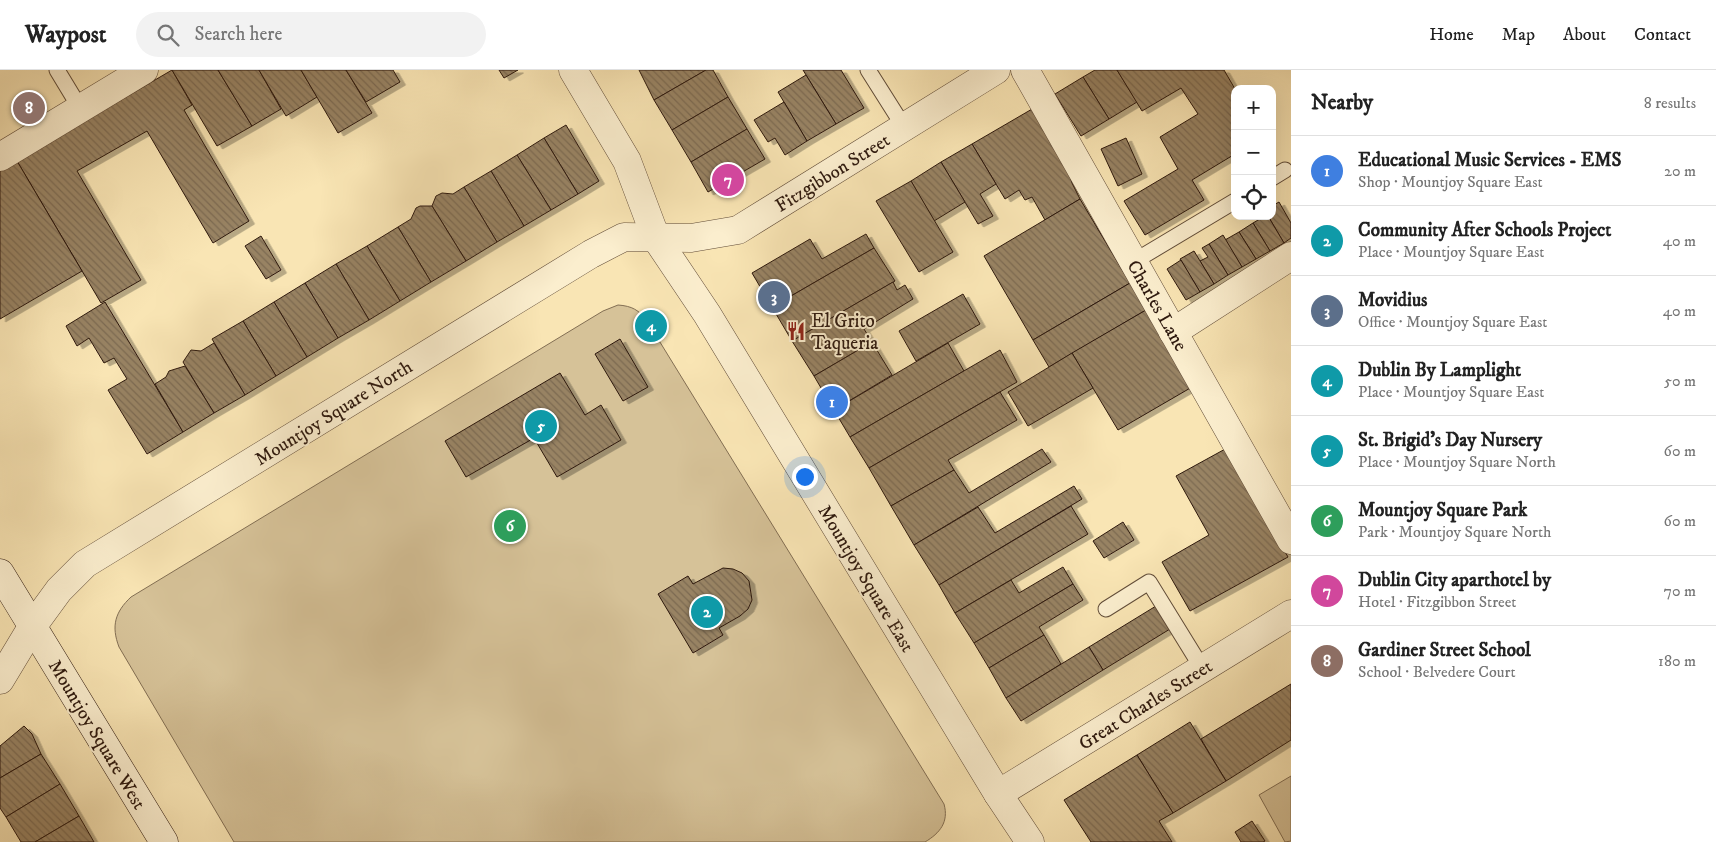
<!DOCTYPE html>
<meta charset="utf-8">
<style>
:root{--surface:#fff;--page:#f2f2f2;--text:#222;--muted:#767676;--line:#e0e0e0;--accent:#7c3aed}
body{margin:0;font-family:"IM FELL DW Pica",serif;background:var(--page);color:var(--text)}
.controls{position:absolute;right:15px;top:15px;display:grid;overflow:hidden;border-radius:10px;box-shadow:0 5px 20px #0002}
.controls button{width:45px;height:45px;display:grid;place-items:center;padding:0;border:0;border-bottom:1px solid var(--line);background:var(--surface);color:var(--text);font:25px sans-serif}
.you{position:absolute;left:804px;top:406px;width:18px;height:18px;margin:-12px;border:4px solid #fff;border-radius:50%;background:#1a73e8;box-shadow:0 0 0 8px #1a73e833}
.badge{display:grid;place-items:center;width:32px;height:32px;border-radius:50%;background:var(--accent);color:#fff;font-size:16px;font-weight:700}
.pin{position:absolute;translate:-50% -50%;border:2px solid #fff;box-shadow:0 1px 5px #0006}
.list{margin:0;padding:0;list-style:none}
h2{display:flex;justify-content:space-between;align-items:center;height:65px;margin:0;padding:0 20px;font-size:21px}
h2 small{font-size:16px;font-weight:400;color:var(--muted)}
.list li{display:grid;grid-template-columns:32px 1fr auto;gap:15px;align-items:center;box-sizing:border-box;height:70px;padding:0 20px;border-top:1px solid var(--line)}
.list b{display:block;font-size:19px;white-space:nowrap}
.list p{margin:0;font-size:16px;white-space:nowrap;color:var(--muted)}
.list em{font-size:16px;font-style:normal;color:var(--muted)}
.icon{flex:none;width:28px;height:28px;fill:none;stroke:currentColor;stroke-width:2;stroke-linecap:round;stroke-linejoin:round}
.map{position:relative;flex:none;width:1291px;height:772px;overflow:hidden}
header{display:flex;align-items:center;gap:30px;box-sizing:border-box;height:70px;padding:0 25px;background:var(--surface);border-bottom:1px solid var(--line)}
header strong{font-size:24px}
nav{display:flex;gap:28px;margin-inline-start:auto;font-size:18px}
.search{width:350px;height:45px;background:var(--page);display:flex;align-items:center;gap:12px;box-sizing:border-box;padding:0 18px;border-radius:28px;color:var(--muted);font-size:19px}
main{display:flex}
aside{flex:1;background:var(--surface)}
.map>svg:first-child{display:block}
.park{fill:#d6c298;stroke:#826e53}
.building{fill:url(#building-back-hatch);stroke:#2e190e;filter:url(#shadow)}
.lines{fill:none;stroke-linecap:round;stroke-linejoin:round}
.service-casing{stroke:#614c38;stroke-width:17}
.minor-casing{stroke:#614c38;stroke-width:29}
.tertiary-casing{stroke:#614c38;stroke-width:29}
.secondary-casing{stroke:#2e190e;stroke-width:29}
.service{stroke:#fbeece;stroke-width:15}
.minor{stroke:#fbeece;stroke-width:28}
.tertiary{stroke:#fbeece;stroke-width:28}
.secondary{stroke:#fbeece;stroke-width:28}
.labels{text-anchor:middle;stroke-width:4;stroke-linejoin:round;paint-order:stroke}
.street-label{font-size:19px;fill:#2e190e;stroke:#fbeece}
.poi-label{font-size:19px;fill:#2e190e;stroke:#fbeece;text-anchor:start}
</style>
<header>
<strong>Waypost</strong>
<div class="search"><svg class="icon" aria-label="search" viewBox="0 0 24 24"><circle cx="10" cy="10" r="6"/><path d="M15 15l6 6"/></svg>Search here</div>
<nav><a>Home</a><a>Map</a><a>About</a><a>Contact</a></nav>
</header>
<main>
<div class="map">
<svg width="1291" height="772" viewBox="0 0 1291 772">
<defs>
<pattern id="building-back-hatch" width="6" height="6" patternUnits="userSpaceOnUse" patternTransform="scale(1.25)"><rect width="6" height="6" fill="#988364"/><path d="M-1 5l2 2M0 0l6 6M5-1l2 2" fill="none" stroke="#7c6a51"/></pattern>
<filter id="shadow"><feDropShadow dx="5.5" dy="3" stdDeviation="0" flood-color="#0004"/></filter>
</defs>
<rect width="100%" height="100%" fill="#f9e5b4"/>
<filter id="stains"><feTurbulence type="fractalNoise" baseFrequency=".004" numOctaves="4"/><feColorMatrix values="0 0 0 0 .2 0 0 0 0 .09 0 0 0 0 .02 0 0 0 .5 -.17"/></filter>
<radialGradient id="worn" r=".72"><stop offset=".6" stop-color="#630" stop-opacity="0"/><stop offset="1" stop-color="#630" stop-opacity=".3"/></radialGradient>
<g class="park">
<path d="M618,235C632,236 639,240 647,251L944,734C949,752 940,763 925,772H234L119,577C111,556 115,542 131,527L603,241Z"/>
<path d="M1291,706V771L1285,772L1259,725Z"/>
</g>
<g class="building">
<path d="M172,0L192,35L184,40L249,151L213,173L147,61L77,101L141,210L101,233L17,91Z"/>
<path d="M172,0H218L252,56L217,76Z"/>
<path d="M218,0H259L281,39L252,56Z"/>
<path d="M259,0H301L317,27L286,46Z"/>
<path d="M301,0H346L372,43L338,63Z"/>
<path d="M346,0H393L400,12L366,32Z"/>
<path d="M499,0H518L504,8Z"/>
<path d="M639,0H706L654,30Z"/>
<path d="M706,0H713L728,27L672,60L654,30Z"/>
<path d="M803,0H841L864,38L836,54Z"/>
<path d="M1095,0H1117L1137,32L1109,49L1083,7Z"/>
<path d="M1117,0H1224L1235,19V84L1192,110L1204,130L1145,165L1124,131L1178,99L1160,67L1198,44L1181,18L1142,41Z"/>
<path d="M806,5L836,54L807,71L778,22Z"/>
<path d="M1083,7L1109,49L1081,66L1055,24Z"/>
<path d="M728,27L747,59L691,92L672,60Z"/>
<path d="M784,32L807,71L785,85L775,68L768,72L754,50Z"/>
<path d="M1039,35L1065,88L1072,113L1080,129L1045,150L1032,127L1025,130L1019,120L1005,129L972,74Z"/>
<path d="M566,55L599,111L578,124L544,68Z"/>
<path d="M747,59L765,89L708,122L691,92Z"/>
<path d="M544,68L578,124L551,140L517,85Z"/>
<path d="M1126,68L1142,104L1118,116L1101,79Z"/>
<path d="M972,74L996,114L980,124L993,146L978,154L941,92Z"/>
<path d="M517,85L551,140L524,156L491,101Z"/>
<path d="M17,91L82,201L0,249V101Z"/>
<path d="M941,92L965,132L934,151L911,111Z"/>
<path d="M491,101L524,156L497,172L464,117Z"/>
<path d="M911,111L953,182L919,202L876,131Z"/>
<path d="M464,117L497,172L466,191L432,136L436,126L442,123L453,124Z"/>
<path d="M1080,129L1130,213L1033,270L984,186Z"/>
<path d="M1279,132L1291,153V168L1284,173L1268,146H1272V136Z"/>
<path d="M420,136H432L466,191L431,212L398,157L411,149L416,138Z"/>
<path d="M1265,146H1268L1284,173L1270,181L1253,153Z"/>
<path d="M1253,153L1270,181L1256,189L1239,162Z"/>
<path d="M398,157L431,212L400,231L367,176Z"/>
<path d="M1239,162L1256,189L1242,197L1225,170Z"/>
<path d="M866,164L874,178L772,237L752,203L810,169L822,189Z"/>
<path d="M1223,165L1242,197L1228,205L1209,174Z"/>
<path d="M261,166L281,200L266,209L245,176Z"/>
<path d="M1209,174L1228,205L1214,214L1200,191L1208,187L1202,178Z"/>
<path d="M367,176L400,231L369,250L336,194Z"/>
<path d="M874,178L895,211L792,271L772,237Z"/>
<path d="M1194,181L1214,214L1200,222L1180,189Z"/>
<path d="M1181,190L1200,222L1186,230L1167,199Z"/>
<path d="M336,194L369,250L338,268L305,213Z"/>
<path d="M893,212L897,220L905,215L913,229L864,259L872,272L814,306L792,271Z"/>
<path d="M305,213L338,268L307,287L274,232Z"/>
<path d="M1130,213L1146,240L1049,297L1033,270Z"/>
<path d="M963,224L980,254L916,291L899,261Z"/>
<path d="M105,232L183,362L147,384L108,320L127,309L114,288L104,293L89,268L77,276L66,256Z"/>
<path d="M274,232L307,287L276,306L243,251Z"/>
<path d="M1146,240L1192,317L1118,360L1072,283Z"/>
<path d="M243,251L276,306L245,325L212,269Z"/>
<path d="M620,269L648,317L623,331L595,284Z"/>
<path d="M872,272L892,305L834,340L814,306Z"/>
<path d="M214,273L245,325L214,343L183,292L191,280L201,281Z"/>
<path d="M948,273L964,301L850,367L834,340Z"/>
<path d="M1000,280L1017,312L869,398L850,367Z"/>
<path d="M1072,283L1093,318L1028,356L1008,322Z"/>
<path d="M185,296L214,343L183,362L155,314L166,307L169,301Z"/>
<path d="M560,303L585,345L601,335L621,370L557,407L534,368L466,407L445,371Z"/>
<path d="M1000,322L1017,350L948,390L954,400L891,436L869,398Z"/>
<path d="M1227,378L1288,487L1190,541L1162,492L1209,465L1176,406Z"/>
<path d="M1042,379L1051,392L914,475L891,436L954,400L969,423Z"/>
<path d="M1074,416L1082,429L939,515L914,475L978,437L995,463Z"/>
<path d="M1071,436L1088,464L955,543L939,515Z"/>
<path d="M1123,452L1134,470L1104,488L1093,471Z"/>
<path d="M1063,497L1073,514L974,573L955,543L1011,510L1019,523Z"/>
<path d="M723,498L733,499L742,503L749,511L752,530L748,539L740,546L719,558L723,565L693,583L658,524L688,506L693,514Z"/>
<path d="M1073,514L1083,530L1039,557L1044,565L989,598L974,573Z"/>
<path d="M1156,536L1170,559L1103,600L1089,577Z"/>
<path d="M1044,565L1061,594L1006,628L989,598Z"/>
<path d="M1089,577L1103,600L1021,651L1006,628Z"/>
<path d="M1291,614V670L1226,711L1201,669Z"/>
<path d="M1190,652L1226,711L1173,743L1137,685Z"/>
<path d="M24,656L32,664L41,684L0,708V676Z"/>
<path d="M41,684L60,714L6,747L0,738V708Z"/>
<path d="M1137,685L1173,743L1159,751L1172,772H1091L1064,730Z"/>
<path d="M60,714L79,746L35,772H21L6,747Z"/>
<path d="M79,746L94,772H35Z"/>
<path d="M1252,751L1265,771L1263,772H1241L1235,762Z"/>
</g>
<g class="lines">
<g class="service-casing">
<g id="service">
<path d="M57,0L80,38"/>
<path d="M868,0L904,57"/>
<path d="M1272,108L1285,100"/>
<path d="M1133,192L1235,131"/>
<path d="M1106,539L1149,512L1202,598"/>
</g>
</g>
<g class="minor-casing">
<g id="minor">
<path d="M1025,0L1291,470"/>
<path d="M0,87L144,0"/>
<path d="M1173,262L1291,186"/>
<path d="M998,724L1291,544"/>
</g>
</g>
<g class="tertiary-casing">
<g id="tertiary">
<path d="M573,0L627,91L656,168L707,244L998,724L1030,772"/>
<path d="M0,610L32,557L59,520L85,494L591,184L624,167L691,168L738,160L996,0"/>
</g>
</g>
<g class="secondary-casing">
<path id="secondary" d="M0,503L164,772"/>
</g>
<use href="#service" class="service"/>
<use href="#minor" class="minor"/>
<use href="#tertiary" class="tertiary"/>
<use href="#secondary" class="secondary"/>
</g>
<defs>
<g id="restaurant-bare" transform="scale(1.5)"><path d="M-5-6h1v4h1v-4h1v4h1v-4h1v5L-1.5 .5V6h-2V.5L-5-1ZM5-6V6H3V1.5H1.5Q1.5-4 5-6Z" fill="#8f2418" stroke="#fbeece" stroke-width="2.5" paint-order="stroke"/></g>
</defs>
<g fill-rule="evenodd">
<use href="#restaurant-bare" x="796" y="261"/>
</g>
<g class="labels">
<g class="street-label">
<text transform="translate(832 102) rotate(-32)" y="7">Fitzgibbon Street</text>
<text transform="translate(1158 235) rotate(60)" y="7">Charles Lane</text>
<text transform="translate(333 342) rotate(-32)" y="7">Mountjoy Square North</text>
<text transform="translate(867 508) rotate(59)" y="7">Mountjoy Square East</text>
<text transform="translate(1145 634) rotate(-32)" y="7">Great Charles Street</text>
<text transform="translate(98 664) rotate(59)" y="7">Mountjoy Square West</text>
</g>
<g class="poi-label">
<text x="811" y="257">El Grito<tspan x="811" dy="22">Taqueria</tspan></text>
</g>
</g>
<rect width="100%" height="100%" filter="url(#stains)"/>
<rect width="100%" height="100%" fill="url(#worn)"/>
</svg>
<div class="controls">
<button>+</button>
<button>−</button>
<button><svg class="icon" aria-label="locate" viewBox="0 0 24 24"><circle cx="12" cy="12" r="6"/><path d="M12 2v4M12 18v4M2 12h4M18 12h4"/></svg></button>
</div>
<div class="you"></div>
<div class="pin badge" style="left:832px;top:332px;background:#3f7fe0">1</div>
<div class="pin badge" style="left:707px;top:542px;background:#0f9aa8">2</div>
<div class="pin badge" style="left:774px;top:227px;background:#5c6f8a">3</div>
<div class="pin badge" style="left:651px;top:256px;background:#0f9aa8">4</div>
<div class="pin badge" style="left:541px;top:356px;background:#0f9aa8">5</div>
<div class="pin badge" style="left:510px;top:456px;background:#2e9e5b">6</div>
<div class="pin badge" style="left:728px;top:110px;background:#d1479c">7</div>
<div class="pin badge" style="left:29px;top:38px;background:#8d6e63">8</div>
</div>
<aside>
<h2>Nearby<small>8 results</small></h2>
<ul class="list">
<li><span class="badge" style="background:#3f7fe0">1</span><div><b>Educational Music Services - EMS</b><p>Shop · Mountjoy Square East</p></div><em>20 m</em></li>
<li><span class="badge" style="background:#0f9aa8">2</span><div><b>Community After Schools Project</b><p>Place · Mountjoy Square East</p></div><em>40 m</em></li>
<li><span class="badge" style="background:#5c6f8a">3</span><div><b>Movidius</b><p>Office · Mountjoy Square East</p></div><em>40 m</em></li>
<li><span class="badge" style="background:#0f9aa8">4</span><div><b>Dublin By Lamplight</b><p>Place · Mountjoy Square East</p></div><em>50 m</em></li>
<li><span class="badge" style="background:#0f9aa8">5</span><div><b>St. Brigid's Day Nursery</b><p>Place · Mountjoy Square North</p></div><em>60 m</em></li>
<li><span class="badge" style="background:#2e9e5b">6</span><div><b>Mountjoy Square Park</b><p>Park · Mountjoy Square North</p></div><em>60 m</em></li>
<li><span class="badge" style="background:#d1479c">7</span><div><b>Dublin City aparthotel by</b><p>Hotel · Fitzgibbon Street</p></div><em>70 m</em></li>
<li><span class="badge" style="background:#8d6e63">8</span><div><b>Gardiner Street School</b><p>School · Belvedere Court</p></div><em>180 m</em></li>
</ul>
</aside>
</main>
